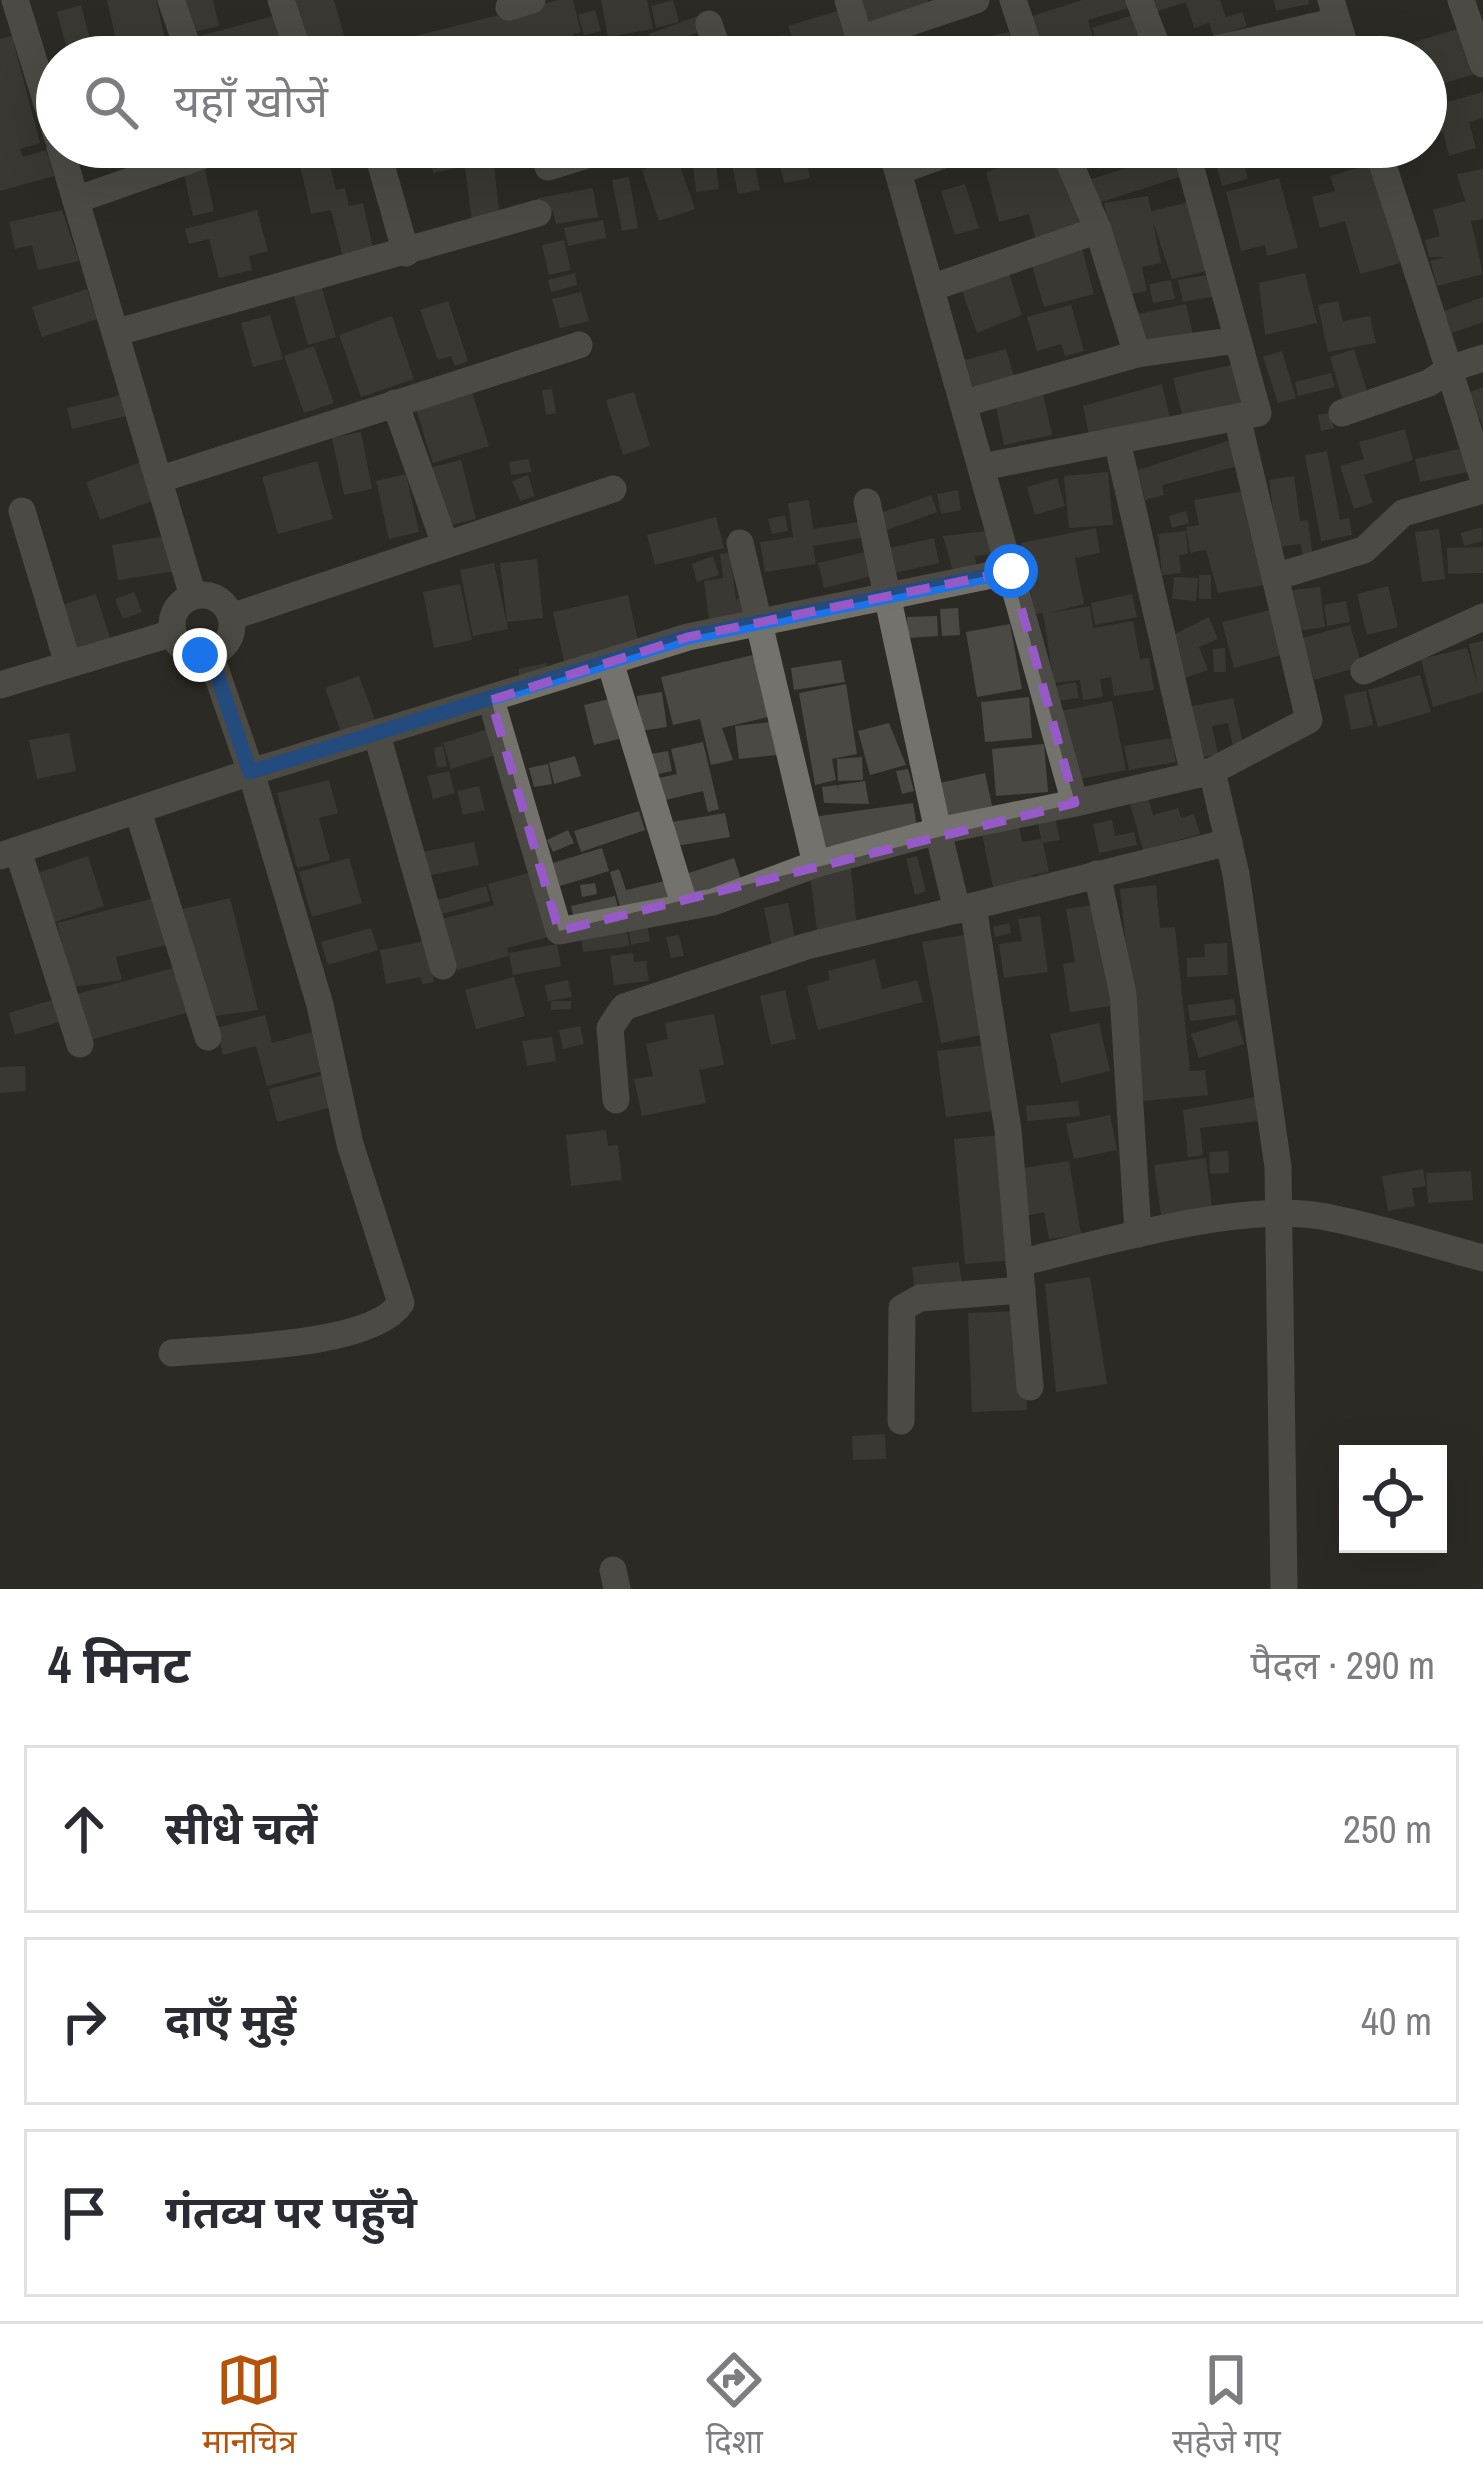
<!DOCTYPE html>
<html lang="hi">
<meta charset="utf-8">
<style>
:root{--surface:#fff;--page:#f2f2f3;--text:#2b2b33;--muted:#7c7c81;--line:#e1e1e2;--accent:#b45309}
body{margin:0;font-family:"Archivo Narrow","Noto Sans Devanagari",sans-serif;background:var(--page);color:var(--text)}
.controls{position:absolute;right:36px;bottom:36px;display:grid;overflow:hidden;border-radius:0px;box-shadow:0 12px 48px #0002}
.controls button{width:108px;height:108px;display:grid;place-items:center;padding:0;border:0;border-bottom:3px solid var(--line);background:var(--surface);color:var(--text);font:60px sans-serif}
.stop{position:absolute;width:36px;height:36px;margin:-27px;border:9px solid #1a73e8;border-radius:50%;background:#fff}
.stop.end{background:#1a73e8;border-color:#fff;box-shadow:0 3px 12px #0008}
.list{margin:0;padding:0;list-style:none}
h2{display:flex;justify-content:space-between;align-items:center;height:156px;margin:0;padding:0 48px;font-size:51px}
h2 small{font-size:39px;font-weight:400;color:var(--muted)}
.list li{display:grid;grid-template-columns:78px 1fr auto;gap:36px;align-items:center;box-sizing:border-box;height:168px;margin:0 24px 24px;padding:0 24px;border:3px solid var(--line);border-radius:0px}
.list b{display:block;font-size:45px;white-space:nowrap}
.list em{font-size:39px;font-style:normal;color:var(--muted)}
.icon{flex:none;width:66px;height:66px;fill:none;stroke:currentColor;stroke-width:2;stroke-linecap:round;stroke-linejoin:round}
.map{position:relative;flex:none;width:1483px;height:1589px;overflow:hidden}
.search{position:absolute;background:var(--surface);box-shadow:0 12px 48px #0002;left:36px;right:36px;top:36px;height:132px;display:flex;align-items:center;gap:30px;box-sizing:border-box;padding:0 42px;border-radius:66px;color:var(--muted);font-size:45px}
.sheet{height:732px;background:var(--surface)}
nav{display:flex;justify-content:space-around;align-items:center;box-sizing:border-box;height:168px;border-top:3px solid var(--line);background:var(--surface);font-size:33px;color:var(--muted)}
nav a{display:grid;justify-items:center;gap:6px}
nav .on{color:var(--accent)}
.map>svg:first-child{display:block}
.building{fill:#4b4943}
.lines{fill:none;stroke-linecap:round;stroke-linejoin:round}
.minor{stroke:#74726c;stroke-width:27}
.route{stroke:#1a73e8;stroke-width:15}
.marked{fill:none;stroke:#965ac8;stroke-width:9;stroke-dasharray:24 15;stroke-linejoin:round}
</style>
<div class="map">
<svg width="1483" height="1589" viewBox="0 0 1483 1589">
<rect width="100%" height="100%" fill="#2b2a24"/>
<g class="building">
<path d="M107,0H156L169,57H120Z"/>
<path d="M181,0H213L219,26L189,33Z"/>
<path d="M293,0H334L350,57H315L312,46L306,47Z"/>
<path d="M559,0H573L581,32L573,34L579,57H512L510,48L474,57H356L355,51Z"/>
<path d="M601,0H647L653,29L608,37Z"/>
<path d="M673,0L679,22L656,28L651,6Z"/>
<path d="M862,0H928L929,4L868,25Z"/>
<path d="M1082,0H1134L1136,6L1088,20L1095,44L1063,53L1059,38L1040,43L1032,16Z"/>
<path d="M1141,0H1220L1226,17L1242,12L1247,26L1214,37L1209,23L1194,28L1186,2L1146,15Z"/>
<path d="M1274,0H1308L1309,4L1276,11Z"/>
<path d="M81,5L91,43L67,49L57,12Z"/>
<path d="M844,9L854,39L798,57L788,26Z"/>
<path d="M595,10L601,31L584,35L578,15Z"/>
<path d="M1139,13L1153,57H1101L1092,28Z"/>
<path d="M703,14L708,29L654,48L649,34Z"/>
<path d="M277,15L289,57H202L196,37Z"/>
<path d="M1461,28L1475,74L1428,88L1426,57H1419L1414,42Z"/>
<path d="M1009,32L1015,57H983L978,39Z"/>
<path d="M784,35L790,57H731L729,51Z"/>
<path d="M917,35L923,57H903L899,39Z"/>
<path d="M12,36L40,143L20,149L23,157L46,150L54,176L0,191V39Z"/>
<path d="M649,36L652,51L708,36L714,57H599L597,47Z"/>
<path d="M893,42L896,57H875L873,47Z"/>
<path d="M1483,92V118L1469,122L1476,148L1449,156L1443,132L1426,137V108Z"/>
<path d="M528,147H584V149L532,162Z"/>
<path d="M691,147H714L719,189L696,192Z"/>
<path d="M728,147H751L760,190L738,194Z"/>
<path d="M776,147H804L810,178L784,183Z"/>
<path d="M1256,147L1260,161L1244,165L1248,179L1222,186L1212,149Z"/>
<path d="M454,151L457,168L433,173L430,156Z"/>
<path d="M1061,151L1082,232L1037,244L1029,214L999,222L986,172Z"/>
<path d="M1178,152L1186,175L1092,205L1085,181Z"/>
<path d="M327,154L336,190L345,188L349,206L363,203L375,257L345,265L331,210L311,214L299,161Z"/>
<path d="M677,158L695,209L659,221L642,170Z"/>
<path d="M203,161L214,211L193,216L182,165Z"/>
<path d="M1376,163L1404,262L1360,274L1345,221L1320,228L1312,197L1335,191L1330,176Z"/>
<path d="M494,164L500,219L472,222L465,167Z"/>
<path d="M1483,169V219L1471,221L1483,274L1437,286L1430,261L1445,257H1429L1425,240L1440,236L1433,210L1465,201L1469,213L1457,174Z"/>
<path d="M629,177L638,228L622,231L612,180Z"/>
<path d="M1279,178L1298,248L1267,256L1265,245L1241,251L1226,192Z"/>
<path d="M965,184L979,228L955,235L941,191Z"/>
<path d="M593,188L598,217L556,224L553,211L541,214L538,198Z"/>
<path d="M1148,196L1151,211L1198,200L1215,269L1172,279L1153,221L1161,263L1142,267L1147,291L1121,296L1104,203Z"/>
<path d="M62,210L79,261L38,270L32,245L15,249L9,222Z"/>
<path d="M257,210L268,251L249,256L252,270L219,278L209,239L189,244L185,229Z"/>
<path d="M603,220L606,238L568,246L564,228Z"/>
<path d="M564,240L571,270L549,275L542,245Z"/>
<path d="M1082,249L1094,294L1044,307L1031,262Z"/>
<path d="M1008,270L1022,315L977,333L960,285Z"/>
<path d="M575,273L577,285L551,292L548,280Z"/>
<path d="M1305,273L1317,323L1265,335L1259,283Z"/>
<path d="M1213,274L1218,296L1183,302L1178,280Z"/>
<path d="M319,278L336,337L308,345L291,286Z"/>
<path d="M1171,280L1175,299L1153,303L1149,284Z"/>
<path d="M87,289L97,319L42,337L32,307Z"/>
<path d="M581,292L589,321L560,328L552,299Z"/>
<path d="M1483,297V322L1452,333L1444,311Z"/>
<path d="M448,301L468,361L455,366L451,356L438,360L420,310Z"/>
<path d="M1338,301L1343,321L1370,316L1376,343L1328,352L1318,305Z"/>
<path d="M1186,304L1194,339L1140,349L1133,315Z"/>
<path d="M1071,305L1084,351L1065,356L1061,344L1037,351L1027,317Z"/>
<path d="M270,315L283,359L253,367L241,323Z"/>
<path d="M392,316L414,379L361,397L339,335Z"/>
<path d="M314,346L334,403L304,413L284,356Z"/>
<path d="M1006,349L1014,377L973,388L965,360Z"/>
<path d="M1354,349L1369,398L1344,405L1330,357Z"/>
<path d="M1282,351L1296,398L1278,403L1263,357Z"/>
<path d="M1240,363L1251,409L1185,426L1173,378Z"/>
<path d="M1331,373L1335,387L1298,396L1295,382Z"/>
<path d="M1162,384L1172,427L1091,445L1083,406Z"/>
<path d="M1483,387V426H1482L1470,392Z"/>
<path d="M552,389L556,413L546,415L542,390Z"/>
<path d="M1042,389L1052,435L1004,445L996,407L1018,403L1016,394Z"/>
<path d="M472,392L489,446L433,463L416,409Z"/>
<path d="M634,392L650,446L623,455L606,400Z"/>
<path d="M126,394L131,415L72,429L67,408Z"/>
<path d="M1330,413L1334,428L1321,431L1318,415Z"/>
<path d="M1405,429L1413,460L1364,475L1373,503L1354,509L1340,466L1364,459L1359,442Z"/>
<path d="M361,432L372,489L344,495L332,438Z"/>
<path d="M1231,440L1238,466L1162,485L1164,495L1145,500L1138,470Z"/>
<path d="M1463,448L1468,472L1420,482L1415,459Z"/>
<path d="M1327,451L1340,520L1349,518L1352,535L1321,541L1305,455Z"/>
<path d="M529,459L531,472L511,475L509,462Z"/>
<path d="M461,460L476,519L447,526L432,467Z"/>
<path d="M144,461L158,499L100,520L86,482Z"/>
<path d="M317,461L333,519L278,534L262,477Z"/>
<path d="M1108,472L1113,525L1069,528L1064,476Z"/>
<path d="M406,474L419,532L389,539L376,481Z"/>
<path d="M528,475L535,496L520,501L512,481Z"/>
<path d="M1294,476L1300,521L1308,520L1314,565L1304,566L1301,544L1278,547L1269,480Z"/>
<path d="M1057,478L1065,506L1035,515L1027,487Z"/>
<path d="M958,490L961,510L941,514L937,494Z"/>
<path d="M1244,491L1264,585L1218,593L1206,550L1190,553L1186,527L1199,525L1194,500Z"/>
<path d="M931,495L937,512L887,530L881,513Z"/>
<path d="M809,500L813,529L858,522L861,538L813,546L816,564L765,572L760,542L793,537L788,503Z"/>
<path d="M1186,511L1189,523L1172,528L1169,516Z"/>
<path d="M785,515L788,531L772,534L768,519Z"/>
<path d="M716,517L724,548L655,565L647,535Z"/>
<path d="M1482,527L1483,541L1464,546L1461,533Z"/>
<path d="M1096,528L1100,553L1075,558L1084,604L1048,613L1090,606L1093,628L1133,621L1140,659L1149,658L1154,690L1114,696L1111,677L1100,679L1103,697L1083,700L1080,680L1054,683L1043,613L1035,614L1021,543Z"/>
<path d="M1439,529L1445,579L1422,582L1415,532Z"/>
<path d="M989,531L991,554L975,556L977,572L954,575L943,536Z"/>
<path d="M1186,531L1188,554L1179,555L1181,573L1162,575L1158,534Z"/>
<path d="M171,535L177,571L118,580L112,545Z"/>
<path d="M934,538L939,563L890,574L885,549Z"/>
<path d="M1483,547V573L1448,574L1447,548Z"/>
<path d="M730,552L736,599L744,598L747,622L710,627L704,581L723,578L720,554Z"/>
<path d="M865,552L872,576L824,588L818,563Z"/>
<path d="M713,556L719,575L697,582L692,564Z"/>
<path d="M537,559L543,618L507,622L500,563Z"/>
<path d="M494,563L508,629L473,636L460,570Z"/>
<rect x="1199" y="575" width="12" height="24"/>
<path d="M1174,577L1198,578L1196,601L1172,599Z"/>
<path d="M460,584L472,640L434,648L423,592Z"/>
<path d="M1388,586L1398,627L1367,635L1357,594Z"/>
<path d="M1320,587L1325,627L1297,631L1292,590Z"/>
<path d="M134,592L142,612L123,619L115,599Z"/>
<path d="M96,594L113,647L79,658L62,605Z"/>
<path d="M1132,594L1137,617L1095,625L1091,603Z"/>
<path d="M628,595L639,645L566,670L553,612Z"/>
<path d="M1346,601L1350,622L1327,626L1324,605Z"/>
<path d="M958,608L960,635L942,636L940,609Z"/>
<path d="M1270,610L1282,655L1234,668L1222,622Z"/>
<path d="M937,616L938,636L908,638L907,617Z"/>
<path d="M1209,617L1218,639L1199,647L1208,670L1182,679L1167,638Z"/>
<path d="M1010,624L1022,689L977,697L966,632Z"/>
<path d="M1350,625L1362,666L1314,680L1302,638Z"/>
<path d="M1483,641V692L1433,707L1421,659L1467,648L1478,686L1469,644Z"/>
<path d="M1225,648L1226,672H1214L1213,649Z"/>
<path d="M761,653L776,715L722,728L733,760L711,765L700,719L673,725L661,677Z"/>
<path d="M841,660L845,682L794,690L791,668Z"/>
<path d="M546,663L548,672L520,677L518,669Z"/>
<path d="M1420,675L1431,712L1378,727L1368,690Z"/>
<path d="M359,676L379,731L345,743L325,688Z"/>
<path d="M1076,682L1079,698L1059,701L1056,686Z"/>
<path d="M846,684L857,754L832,759L836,780L815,785L799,693Z"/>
<path d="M1366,691L1373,725L1351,730L1344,695Z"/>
<path d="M662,692L667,727L641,731L637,696Z"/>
<path d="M1029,697L1032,738L985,742L981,702Z"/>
<path d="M1233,698L1243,743L1233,746L1228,723L1212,726L1218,754L1194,759L1183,708Z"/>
<path d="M609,699L619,739L594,745L584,705Z"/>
<path d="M1112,701L1126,770L1075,780L1061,711Z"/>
<path d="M780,721L784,754L739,759L735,726Z"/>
<path d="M889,723L906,765L870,775L858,731Z"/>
<path d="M491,728L499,754L451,769L443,743Z"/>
<path d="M69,733L76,771L37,779L29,740Z"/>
<path d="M1172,738L1176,762L1129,770L1124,746Z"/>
<path d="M703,742L719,809L708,812L703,791L661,801L655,779L677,774L671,749Z"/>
<path d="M1044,744L1048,792L996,796L992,749Z"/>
<path d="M443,746L447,766L437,768L434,748Z"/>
<path d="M668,751L672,771L654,775L650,754Z"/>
<path d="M575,756L581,776L554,784L549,763Z"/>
<path d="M862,757L863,780L838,781L837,759Z"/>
<path d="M548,764L552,784L534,787L529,768Z"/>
<path d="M908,769L914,791L902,794L896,771Z"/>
<path d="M449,771L455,793L433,799L427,776Z"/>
<path d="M985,773L992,806L943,817L935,784Z"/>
<path d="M329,780L338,813L319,818L330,860L297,868L277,793Z"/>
<path d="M865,781L869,804L824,803L822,787L837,785L839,792L838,785Z"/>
<path d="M479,786L485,810L463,815L457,791Z"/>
<path d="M1147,794L1153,815L1178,808L1181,818L1194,814L1200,834L1143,850L1129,800Z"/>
<path d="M913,803L918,834L818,848L813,817Z"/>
<path d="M639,811L645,830L581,852L574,831Z"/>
<path d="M725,813L730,837L676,846L672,822Z"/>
<path d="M1054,814L1060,840L1043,843L1049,872L1032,875L1034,884L994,892L982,834L1019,826L1022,842L1041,839L1037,817Z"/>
<path d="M1112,820L1115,836L1134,832L1137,845L1099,853L1093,824Z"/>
<path d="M568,830L574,843L553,852L547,840Z"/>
<path d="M474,842L479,865L426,876L422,852Z"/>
<path d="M602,848L609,871L560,886L553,863Z"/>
<path d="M88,856L104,906L55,922L38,873Z"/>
<path d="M917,856L926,891L915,895L906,859Z"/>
<path d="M349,858L362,903L312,917L299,872Z"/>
<path d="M734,858L741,879L692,894L686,874Z"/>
<path d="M851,868L857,928L817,932L810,873Z"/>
<path d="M619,869L626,890L665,881L670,901L622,913L610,872Z"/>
<path d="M532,872L552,936L507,948L509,956L457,970L442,919L494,905L488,884Z"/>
<path d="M595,883L597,894L582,897L580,885Z"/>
<path d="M1156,885L1160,928L1175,927L1190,1071L1205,1070L1208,1095L1143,1101L1120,889Z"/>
<path d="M486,886L490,901L442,914L438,900Z"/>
<path d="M615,896L620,916L576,926L571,906Z"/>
<path d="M155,898L167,945L116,957L122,980L73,987L57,923Z"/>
<path d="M230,898L258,1010L208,1017L183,909Z"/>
<path d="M788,903L796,942L772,947L764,908Z"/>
<path d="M1094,905L1118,1005L1070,1012L1063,964L1075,962L1066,909Z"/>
<path d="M1040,916L1048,972L1004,978L999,944L1022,941L1018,919Z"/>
<path d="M646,919L650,941L631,945L627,922Z"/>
<path d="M626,921L629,946L583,952L580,927Z"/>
<path d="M1009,923L1011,933L995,937L993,927Z"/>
<path d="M371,928L378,950L328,965L321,942Z"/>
<path d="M969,934L987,1034L941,1043L922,942Z"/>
<path d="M679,935L684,956L671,958L666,937Z"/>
<path d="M426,941L434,982L422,984L421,977L386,984L380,950Z"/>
<path d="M1227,943L1228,975L1187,977V958L1205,957L1204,944Z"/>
<path d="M557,944L561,966L513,975L509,953Z"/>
<path d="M633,953L634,962L646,961L649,981L614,985L610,956Z"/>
<path d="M875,959L882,989L917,980L923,1002L818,1030L807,986L830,980L828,971Z"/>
<path d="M177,967L189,1012L90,1040L77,994Z"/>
<path d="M514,977L525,1016L476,1029L465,990Z"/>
<path d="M568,980L572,997L548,1001L545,985Z"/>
<path d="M785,990L796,1039L771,1045L760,996Z"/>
<path d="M55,999L62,1021L15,1035L9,1013Z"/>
<path d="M1234,999L1236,1015L1190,1021L1188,1005Z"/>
<path d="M551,1001H571V1009L551,1010Z"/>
<path d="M714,1014L724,1065L699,1070L706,1103L642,1116L634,1079L653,1076L646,1044L668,1039L665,1023Z"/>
<path d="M265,1015L272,1043L316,1031L327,1070L267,1086L256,1046L223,1055L216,1028Z"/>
<path d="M1237,1020L1244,1044L1199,1058L1191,1034Z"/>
<path d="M1099,1023L1110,1071L1061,1083L1050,1034Z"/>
<path d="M580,1026L584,1044L563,1049L559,1030Z"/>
<path d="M552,1037L556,1061L527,1066L522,1041Z"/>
<path d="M985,1045L993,1111L946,1117L937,1051Z"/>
<path d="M25,1066L26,1091L0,1093V1067Z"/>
<path d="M326,1074L335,1106L277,1122L269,1089Z"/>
<path d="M1255,1097L1258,1121L1200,1128L1203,1155L1188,1157L1183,1110Z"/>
<path d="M1078,1101L1080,1116L1027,1121L1026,1106Z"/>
<path d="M1110,1115L1117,1150L1074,1159L1066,1124Z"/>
<path d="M606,1130L608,1146L618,1145L622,1180L571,1186L566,1135Z"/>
<path d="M1001,1135L1017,1260L965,1264L954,1139Z"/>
<path d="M1228,1151L1229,1173L1210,1174L1209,1152Z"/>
<path d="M1206,1158L1212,1209L1161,1215L1154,1165Z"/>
<path d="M1069,1161L1081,1234L1049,1239L1044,1212L1025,1216L1017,1169Z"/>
<path d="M1423,1169L1426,1186L1412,1188L1415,1206L1388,1211L1382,1176Z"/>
<path d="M1471,1171L1473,1200L1428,1203L1426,1173Z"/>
<path d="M959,1262L963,1291L915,1296L912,1267Z"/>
<path d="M1090,1277L1107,1384L1056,1392L1045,1284Z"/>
<path d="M1022,1311L1027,1410L972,1412L968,1313Z"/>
<path d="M885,1434L886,1459L853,1460L852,1436Z"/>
</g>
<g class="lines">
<g class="minor">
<path d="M15,0L57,136"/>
<path d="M171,0L191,57"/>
<path d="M281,0L300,57"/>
<path d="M848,0L864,53"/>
<path d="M1013,0L1032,57"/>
<path d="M1139,0L1161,57"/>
<path d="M1331,0L1348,57"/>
<path d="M1461,0L1483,64"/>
<path d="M509,7L532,0"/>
<path d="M709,24L720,57"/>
<path d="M860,39L976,0"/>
<path d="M1182,57L1337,21"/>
<path d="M60,147L193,596"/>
<path d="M376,147L406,253"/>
<path d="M891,147L1075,803L1212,771L1236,874L1278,1167L1284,1589"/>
<path d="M1063,147L1098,230L1137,354L1237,340"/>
<path d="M548,167L612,147"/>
<path d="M898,171L966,147"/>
<path d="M76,200L227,147"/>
<path d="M934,287L1098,230"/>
<path d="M118,332L538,213"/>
<path d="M1483,358L1449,369L1483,478"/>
<path d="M395,403L445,544"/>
<path d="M965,403L1137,354"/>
<path d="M1342,413L1429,383L1449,369L1377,147"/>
<path d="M1117,441L1194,775"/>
<path d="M982,467L1258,413L1185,147"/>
<path d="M161,479L579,345"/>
<path d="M867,502L938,831L1075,803"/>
<path d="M22,511L68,664"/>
<path d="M740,543L816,864L938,831L957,910"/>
<path d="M1275,577L1364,550L1403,513L1483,490"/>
<circle cx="202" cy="625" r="30"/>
<path d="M231,617L613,489"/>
<path d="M610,662L685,907"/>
<path d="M1364,671L1483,617"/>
<path d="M0,685L173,633"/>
<path d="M491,700L559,931L713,902L816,864"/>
<path d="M377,735L443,966"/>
<path d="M1212,771L1309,720L1237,417"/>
<path d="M138,811L208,1037"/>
<path d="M18,851L80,1044"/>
<path d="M0,856L251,772L210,654"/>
<path d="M1097,874L1123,994L1138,1234"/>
<path d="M616,1100L610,1028L624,1007L807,946L973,906"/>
<path d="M1019,1263C1102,1243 1238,1202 1321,1216C1375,1226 1430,1244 1483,1258"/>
<path d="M172,1353C222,1348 373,1347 401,1303L350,1144L320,1005L251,772L688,637L1011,571"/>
<path d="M1030,1387L1008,1130L973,906L1229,842"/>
<path d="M901,1421L902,1308L920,1298L1022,1290"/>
<path d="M613,1570L617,1589"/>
</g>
</g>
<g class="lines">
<path class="route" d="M200,655L210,654L250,772L688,637L1011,571"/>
</g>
<path d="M0 0H1483V1589H0ZM1011,571L1075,803L559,931L491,700L688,637Z" fill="#2b2a24" fill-opacity=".55" fill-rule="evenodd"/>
<path class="marked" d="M1011,571L1075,803L559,931L491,700L688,637Z"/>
</svg>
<div class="controls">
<button><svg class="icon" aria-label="locate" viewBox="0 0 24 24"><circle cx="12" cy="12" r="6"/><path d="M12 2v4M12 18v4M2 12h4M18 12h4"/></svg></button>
</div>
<div class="stop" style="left:1011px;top:571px"></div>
<div class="stop end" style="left:200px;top:655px"></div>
<div class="search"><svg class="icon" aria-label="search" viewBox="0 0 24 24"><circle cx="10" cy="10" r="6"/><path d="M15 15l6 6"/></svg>यहाँ खोजें</div>
</div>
<section class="sheet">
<h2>4 मिनट<small>पैदल · 290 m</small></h2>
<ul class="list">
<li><svg class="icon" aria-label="ahead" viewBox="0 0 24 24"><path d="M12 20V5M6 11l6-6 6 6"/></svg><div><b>सीधे चलें</b></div><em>250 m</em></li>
<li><svg class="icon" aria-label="right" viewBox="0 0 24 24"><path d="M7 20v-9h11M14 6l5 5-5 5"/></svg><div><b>दाएँ मुड़ें</b></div><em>40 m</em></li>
<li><svg class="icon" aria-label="arrive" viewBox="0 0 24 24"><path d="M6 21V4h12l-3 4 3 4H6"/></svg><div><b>गंतव्य पर पहुँचे</b></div></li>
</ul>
</section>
<nav>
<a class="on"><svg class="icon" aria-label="map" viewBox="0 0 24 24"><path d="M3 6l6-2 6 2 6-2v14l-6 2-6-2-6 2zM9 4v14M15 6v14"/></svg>मानचित्र</a>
<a><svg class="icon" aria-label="directions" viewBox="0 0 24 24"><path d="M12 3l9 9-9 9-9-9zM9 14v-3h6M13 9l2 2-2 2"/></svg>दिशा</a>
<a><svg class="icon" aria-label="saved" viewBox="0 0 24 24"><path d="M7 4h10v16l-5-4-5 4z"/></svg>सहेजे गए</a>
</nav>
